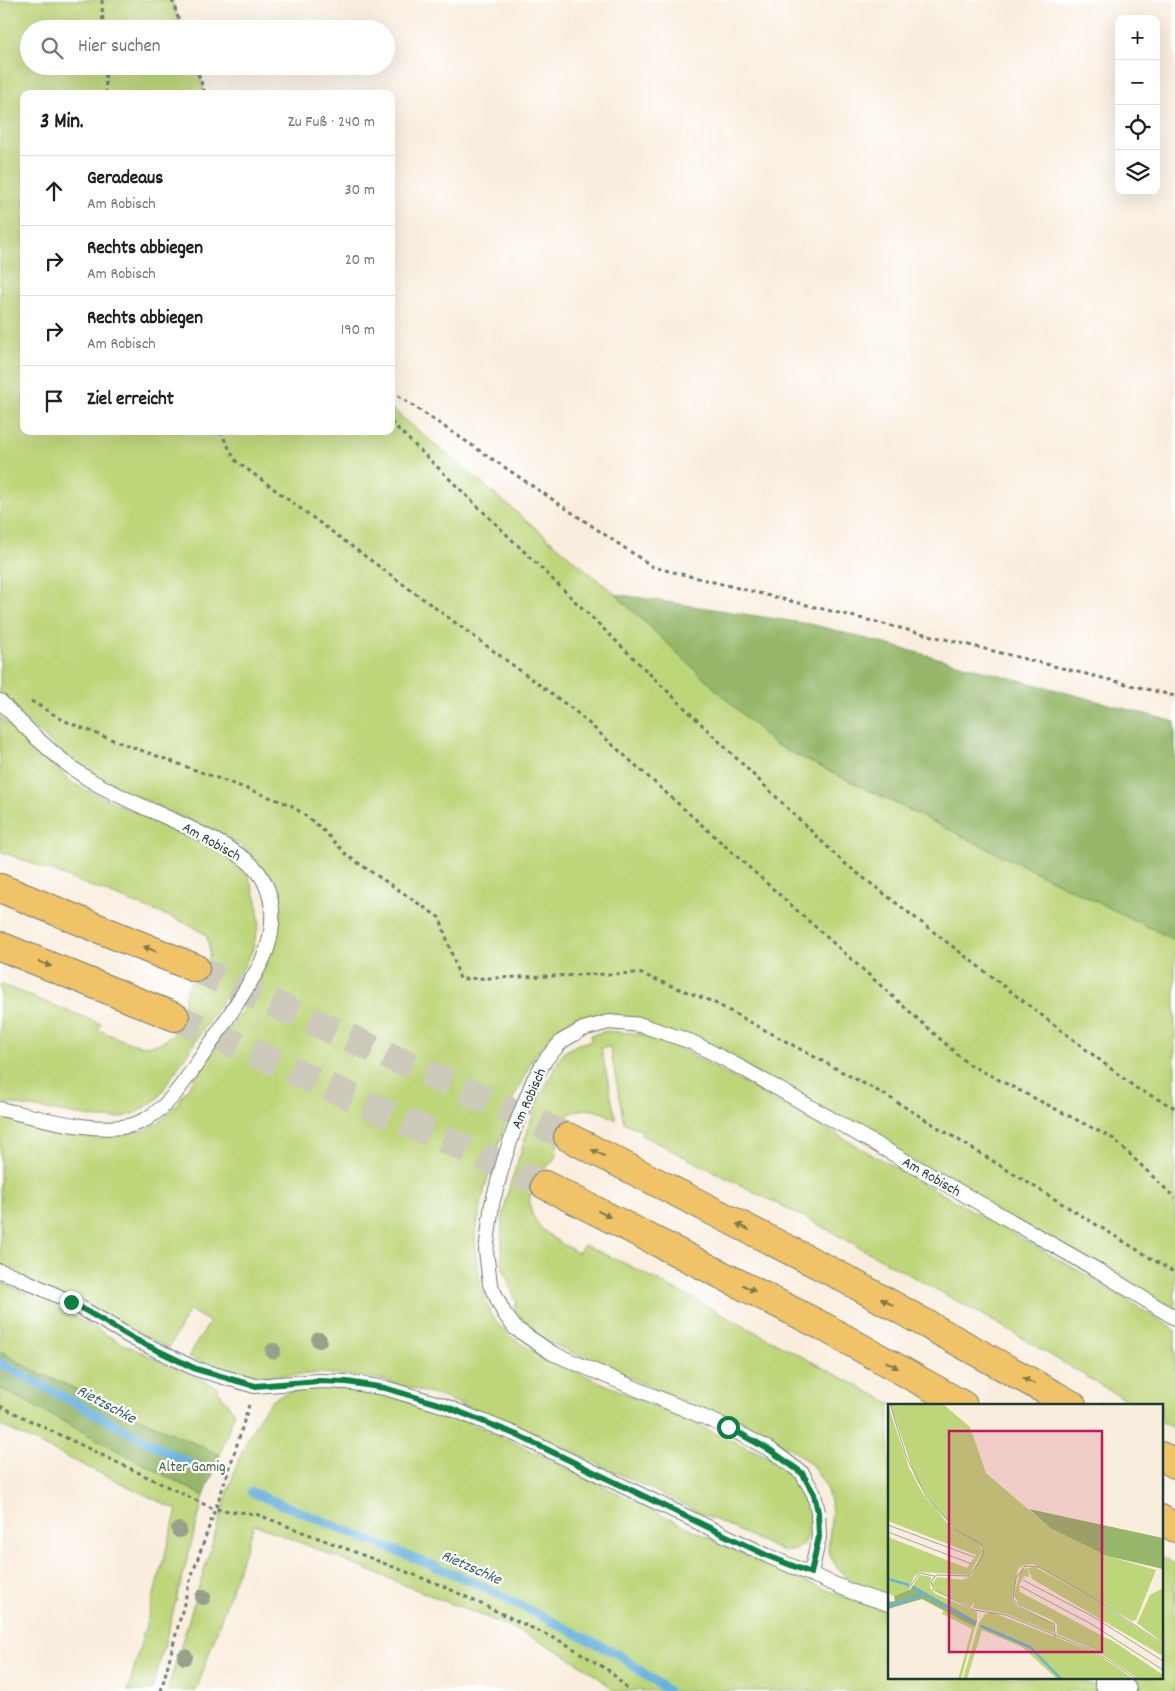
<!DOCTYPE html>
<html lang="de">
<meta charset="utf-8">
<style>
:root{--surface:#fff;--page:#f6f6f6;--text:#202124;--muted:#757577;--line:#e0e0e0}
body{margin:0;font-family:Dekko,sans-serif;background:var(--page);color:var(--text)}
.controls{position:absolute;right:15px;top:15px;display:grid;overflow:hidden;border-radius:10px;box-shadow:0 5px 20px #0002}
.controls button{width:45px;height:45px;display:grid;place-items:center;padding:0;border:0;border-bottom:1px solid var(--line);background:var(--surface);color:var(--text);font:25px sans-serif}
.stop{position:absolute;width:15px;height:15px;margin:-11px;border:4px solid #0b8043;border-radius:50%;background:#fff}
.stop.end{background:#0b8043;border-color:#fff;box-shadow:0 1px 5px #0008}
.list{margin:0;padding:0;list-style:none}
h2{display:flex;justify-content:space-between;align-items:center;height:65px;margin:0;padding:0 20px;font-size:21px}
h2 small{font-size:16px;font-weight:400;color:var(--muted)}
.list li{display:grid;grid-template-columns:32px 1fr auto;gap:15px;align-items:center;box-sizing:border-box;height:70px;padding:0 20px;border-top:1px solid var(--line)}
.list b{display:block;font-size:19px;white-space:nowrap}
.list p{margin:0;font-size:16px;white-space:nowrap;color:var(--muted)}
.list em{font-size:16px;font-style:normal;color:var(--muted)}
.icon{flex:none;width:28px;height:28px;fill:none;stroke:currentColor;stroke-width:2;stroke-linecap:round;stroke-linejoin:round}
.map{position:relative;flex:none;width:1175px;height:1691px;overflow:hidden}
.search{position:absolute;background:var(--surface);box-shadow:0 5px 20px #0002;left:20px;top:20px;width:375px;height:55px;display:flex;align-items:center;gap:12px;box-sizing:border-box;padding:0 18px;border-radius:28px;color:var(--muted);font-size:19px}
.panel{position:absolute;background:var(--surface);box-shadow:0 5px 20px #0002;left:20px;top:90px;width:375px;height:345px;border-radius:10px}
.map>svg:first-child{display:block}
.green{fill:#bed67a;stroke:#6e8a57}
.forest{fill:#96b76a;stroke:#5a7a4f}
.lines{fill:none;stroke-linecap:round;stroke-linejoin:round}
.stream{stroke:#67b2e0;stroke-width:9}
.highway-tunnel{stroke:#cdcabb;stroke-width:28;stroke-dasharray:28 14;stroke-linecap:butt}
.lane-casing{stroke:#6b7b6f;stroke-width:16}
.street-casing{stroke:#6b7b6f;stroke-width:30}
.highway-casing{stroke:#6b7b6f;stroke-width:30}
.path{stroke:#6b7b6f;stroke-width:3;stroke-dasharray:4 4;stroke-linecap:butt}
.lane{stroke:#fff;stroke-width:14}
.street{stroke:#fff;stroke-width:28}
.highway{stroke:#f1c369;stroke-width:28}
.tree{fill:#97a18a}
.oneway{fill:#7d794c}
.route{stroke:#0b8043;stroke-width:6}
.labels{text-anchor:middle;stroke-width:4.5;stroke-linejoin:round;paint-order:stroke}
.street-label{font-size:15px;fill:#1f3d34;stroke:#fff}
.park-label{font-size:15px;fill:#476346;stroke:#fff}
.water-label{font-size:16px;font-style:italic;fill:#356068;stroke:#fff}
.inset-river{fill:none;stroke:#67b2e0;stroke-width:2.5}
.inset-road{fill:none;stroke:#a2a799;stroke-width:1}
.view{fill:#c2185b;fill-opacity:0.15;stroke:#c2185b;stroke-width:2.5}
.inset-edge{fill:none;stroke:#1f3d34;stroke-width:2.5}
</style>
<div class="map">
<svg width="1175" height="1691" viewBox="0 0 1175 1691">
<rect width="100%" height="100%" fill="#fff"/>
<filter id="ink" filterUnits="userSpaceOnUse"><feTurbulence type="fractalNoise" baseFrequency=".02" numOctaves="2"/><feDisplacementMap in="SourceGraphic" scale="10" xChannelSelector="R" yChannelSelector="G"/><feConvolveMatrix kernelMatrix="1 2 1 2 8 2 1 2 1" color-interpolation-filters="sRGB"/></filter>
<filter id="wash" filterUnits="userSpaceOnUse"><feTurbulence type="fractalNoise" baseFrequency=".0096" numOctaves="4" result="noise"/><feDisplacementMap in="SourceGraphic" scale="20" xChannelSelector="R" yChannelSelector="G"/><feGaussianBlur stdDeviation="1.12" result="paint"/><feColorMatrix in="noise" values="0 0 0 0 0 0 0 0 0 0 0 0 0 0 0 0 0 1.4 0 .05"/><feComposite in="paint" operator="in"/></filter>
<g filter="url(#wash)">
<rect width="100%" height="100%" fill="#f9eddd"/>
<g class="green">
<path d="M0,0H172L182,29H29V66H196L205,94H24V431H391V408L615,594L774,744L1175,940V1312L689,1039L608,1017L572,1024L551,1036L533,1058L514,1097L485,1186L475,1236L476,1258L481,1286L491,1315L508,1335L539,1355L780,1462C790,1473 803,1486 808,1500C813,1515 811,1548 791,1551C786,1552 780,1549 775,1548L520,1427L445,1398L379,1379L322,1373L257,1377L226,1370L189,1357L198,1340L210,1322L189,1310L169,1348L0,1267V1117L101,1136L146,1130L162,1120L174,1108L235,1021L258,984L269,956L275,927L261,869L252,856L239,844L81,770L0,697Z"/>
<path d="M0,717L74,784L166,826L228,857L248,875L257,901L259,923L252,951L242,970L157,1099L136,1113L119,1118H98L0,1102V984L101,1024L98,1030C123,1039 146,1056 170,1037C173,1034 178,1030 180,1026C186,1014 182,1000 187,989C197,966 218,968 206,935L191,925L0,851Z"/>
<path d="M607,1031L642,1034L678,1048L777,1101L1095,1280L1175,1330V1429L1161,1421V1405H1134L995,1322L810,1220L641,1135L642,1130L624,1123L610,1047L601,1048L616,1120C599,1107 567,1102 559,1129C556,1139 559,1150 554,1159C550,1167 540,1170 535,1177C531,1182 530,1189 530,1195C526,1226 556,1240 578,1253L584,1245L628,1265L894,1405H889V1597L864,1588L850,1580L837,1568L828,1552L832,1509L826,1487L813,1466L790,1448L546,1341L522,1319L513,1308L517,1303L502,1265V1223L507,1195L534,1111L555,1067L563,1053L578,1044L591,1041V1035Z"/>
<path d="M0,1281L70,1314L121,1343L215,1386L234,1413L220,1455L29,1368L0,1351Z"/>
<path d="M322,1387C340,1389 361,1387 378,1392C449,1410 516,1443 581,1475C682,1524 782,1578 889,1612V1677H1073L1106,1691H614C568,1647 495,1621 437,1598C376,1573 315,1549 254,1524L196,1691H167L236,1466C244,1448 260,1408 276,1398C288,1390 308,1390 322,1387Z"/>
<path d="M0,1388L204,1496L152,1691H128L177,1510L0,1425Z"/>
<path d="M1161,1556L1175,1564V1691H1137L1116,1677H1161Z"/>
</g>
<g class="forest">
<path d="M615,594L815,625L1175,722V940L774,744Z"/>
<path d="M0,1351L29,1368L220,1455L204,1496L0,1388Z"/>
</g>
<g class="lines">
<g class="stream">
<path d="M0,1363L201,1470"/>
<path d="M251,1492L471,1581L619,1655L668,1691"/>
</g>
</g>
</g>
<g filter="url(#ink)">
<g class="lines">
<g class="highway-tunnel">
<path d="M195,968L568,1137"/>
<path d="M175,1017L545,1185"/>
</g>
<g class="lane-casing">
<g id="lane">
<path d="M0,701C27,730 62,765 97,784C138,807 183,822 223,845C236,853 249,860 259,873C275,895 275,924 267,949C262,964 252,979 244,992C229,1016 214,1039 198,1062C183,1084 164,1113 138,1123C103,1137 36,1117 0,1109"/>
<path d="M0,1271L15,1276L71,1302L134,1339L196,1369L255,1386L319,1381L347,1382L385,1388L442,1405L517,1435L768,1556L855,1593L889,1604"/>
<path d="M811,1573L819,1537L818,1512L814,1494L802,1473L771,1450L727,1427L552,1353L515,1328L504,1313L490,1284L486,1251L492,1204L504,1160L515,1127L534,1079L546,1059L562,1041L583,1029L609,1022L641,1025L692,1042L747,1071L1099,1271L1175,1318"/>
</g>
</g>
<g class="street-casing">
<path id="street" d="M1109,1682L1122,1691"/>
</g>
<g class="highway-casing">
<g id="highway">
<path d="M0,888L195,968"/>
<path d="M0,946L175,1017"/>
<path d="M568,1137L840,1276L1072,1405"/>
<path d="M545,1185L824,1327L963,1405"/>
<path d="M1161,1456L1175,1464"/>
<path d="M1161,1519L1175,1528"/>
</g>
</g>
<g class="path">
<path d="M102,0L103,29"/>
<path d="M172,0L182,29"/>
<path d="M105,66L106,94"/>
<path d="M196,66L205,94"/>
<path d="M391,391L653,567L1175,696"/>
<path d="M391,422L843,862L1136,1088L1175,1108"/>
<path d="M220,431L236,461L575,711L968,1064L1114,1139L1175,1198"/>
<path d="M31,701L63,720L105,737L291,805L320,827L348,856L440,918L460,979L639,973L713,1002L887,1096L1175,1273"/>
<path d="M0,1406L214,1509L256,1514L443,1586L566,1644L611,1672L629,1691"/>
<path d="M161,1691L190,1581L230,1467L249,1405"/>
</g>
<use href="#lane" class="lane"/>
<use href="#street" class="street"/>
<use href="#highway" class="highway"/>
</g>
<g class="tree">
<circle cx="319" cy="1340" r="8"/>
<circle cx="273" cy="1351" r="8"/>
<circle cx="179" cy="1530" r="8"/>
<circle cx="203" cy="1597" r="8"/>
<circle cx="185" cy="1657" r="8"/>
</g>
<defs><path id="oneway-solid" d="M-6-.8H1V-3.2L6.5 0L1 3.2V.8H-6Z" transform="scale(1.25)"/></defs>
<g class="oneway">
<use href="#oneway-solid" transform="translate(150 949) rotate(-158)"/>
<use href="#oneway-solid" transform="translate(45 964) rotate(22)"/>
<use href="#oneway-solid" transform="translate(598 1153) rotate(-153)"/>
<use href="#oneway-solid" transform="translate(604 1214) rotate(27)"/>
<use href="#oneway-solid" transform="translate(743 1227) rotate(-153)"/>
<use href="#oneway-solid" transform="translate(749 1288) rotate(27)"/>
<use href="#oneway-solid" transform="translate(887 1302) rotate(-151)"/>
<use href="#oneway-solid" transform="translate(892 1365) rotate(29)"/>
<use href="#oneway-solid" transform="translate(1029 1381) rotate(-151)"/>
</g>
</g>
<g class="lines" filter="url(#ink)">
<path class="route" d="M71,1302L134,1339L196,1369L255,1386L319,1381L347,1382L385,1388L442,1405L517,1435L768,1556L811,1573L819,1537L818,1512L814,1494L802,1473L770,1450L728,1427"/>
</g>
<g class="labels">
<g class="street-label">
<text transform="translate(212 841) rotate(29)" y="5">Am Robisch</text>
<text transform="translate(528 1098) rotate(-66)" y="5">Am Robisch</text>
<text transform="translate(932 1176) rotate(30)" y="5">Am Robisch</text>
</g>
<g class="park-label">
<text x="192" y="1471">Alter Gamig</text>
</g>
<g class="water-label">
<text transform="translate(107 1403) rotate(28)" y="6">Rietzschke</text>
<text transform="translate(472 1566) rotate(24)" y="6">Rietzschke</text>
</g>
</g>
<g transform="translate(888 1404)">
<rect width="275" height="275" fill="#f9eddd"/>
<path d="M2,0H55L82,23L98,69L162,124L219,152L268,166L248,216L244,217L145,160L136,161L130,165L124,195L131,204L163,218L166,223L165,229L119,210L85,204L86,198L83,203L49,188L44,180L49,173L74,176L83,172L96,144L71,128L46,103L28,75ZM0,1L21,64L35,90L61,121L90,139L95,146L81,171L32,168L26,173L20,186L6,192L0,189V133L79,164L88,151L0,117ZM147,163L204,194L275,241V252L144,175L140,164L141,173L136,172L131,181L132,188L228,239L275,271V275H251L207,246L169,230V221L164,216L132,202L126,192L131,172L134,165ZM32,171L43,173L42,184L48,190L89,208V217L25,181ZM275,184V239L249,219L262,191ZM56,206L87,223L73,275H70L84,225L54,210ZM103,208L206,248L246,275H169L134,243L94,226L79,275H75L91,219L97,210Z" fill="#bed67a"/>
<path d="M141,105L275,134V165L219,152L162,124ZM25,181L89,217L87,223L34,195L0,205V198L7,197L6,192L23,185Z" fill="#96b76a"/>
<path class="inset-river" d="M0,175L21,181M24,183L87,219M0,203L36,190M93,222L142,243L173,275"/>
<path class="inset-road" d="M2,0L18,52L38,92L68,126L93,140L96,145L94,154L81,172L48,171L43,178L46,186L86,206L118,211L206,247L249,275M0,121L86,153M0,128L84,160M135,176L204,212L275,257M132,182L205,221L275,266M20,185L32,169L46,172M167,233L166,220L133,204L125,195L128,174L137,162L151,163L204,193L275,240"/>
<path class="view" d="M61,27H214V248H61Z"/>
<rect width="275" height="275" class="inset-edge"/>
</g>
</svg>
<div class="controls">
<button>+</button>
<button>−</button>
<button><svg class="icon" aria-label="locate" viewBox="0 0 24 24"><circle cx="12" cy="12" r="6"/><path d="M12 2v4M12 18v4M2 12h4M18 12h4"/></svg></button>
<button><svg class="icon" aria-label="layers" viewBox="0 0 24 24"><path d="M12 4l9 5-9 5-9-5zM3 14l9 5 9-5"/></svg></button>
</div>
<div class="stop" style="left:728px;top:1427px"></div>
<div class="stop end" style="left:71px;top:1302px"></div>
<div class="search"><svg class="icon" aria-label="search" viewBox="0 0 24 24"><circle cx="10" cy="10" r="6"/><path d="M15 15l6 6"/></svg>Hier suchen</div>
<section class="panel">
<h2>3 Min.<small>Zu Fuß · 240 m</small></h2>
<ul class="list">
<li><svg class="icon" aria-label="ahead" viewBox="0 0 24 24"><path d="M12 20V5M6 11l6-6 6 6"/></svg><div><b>Geradeaus</b><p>Am Robisch</p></div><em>30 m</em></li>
<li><svg class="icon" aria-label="right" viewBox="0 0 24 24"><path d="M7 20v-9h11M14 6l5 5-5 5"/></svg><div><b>Rechts abbiegen</b><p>Am Robisch</p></div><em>20 m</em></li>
<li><svg class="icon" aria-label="right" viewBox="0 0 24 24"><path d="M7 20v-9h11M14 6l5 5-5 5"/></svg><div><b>Rechts abbiegen</b><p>Am Robisch</p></div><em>190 m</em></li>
<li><svg class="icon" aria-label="arrive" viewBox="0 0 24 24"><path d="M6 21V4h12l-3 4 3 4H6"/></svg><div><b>Ziel erreicht</b></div></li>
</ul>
</section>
</div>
